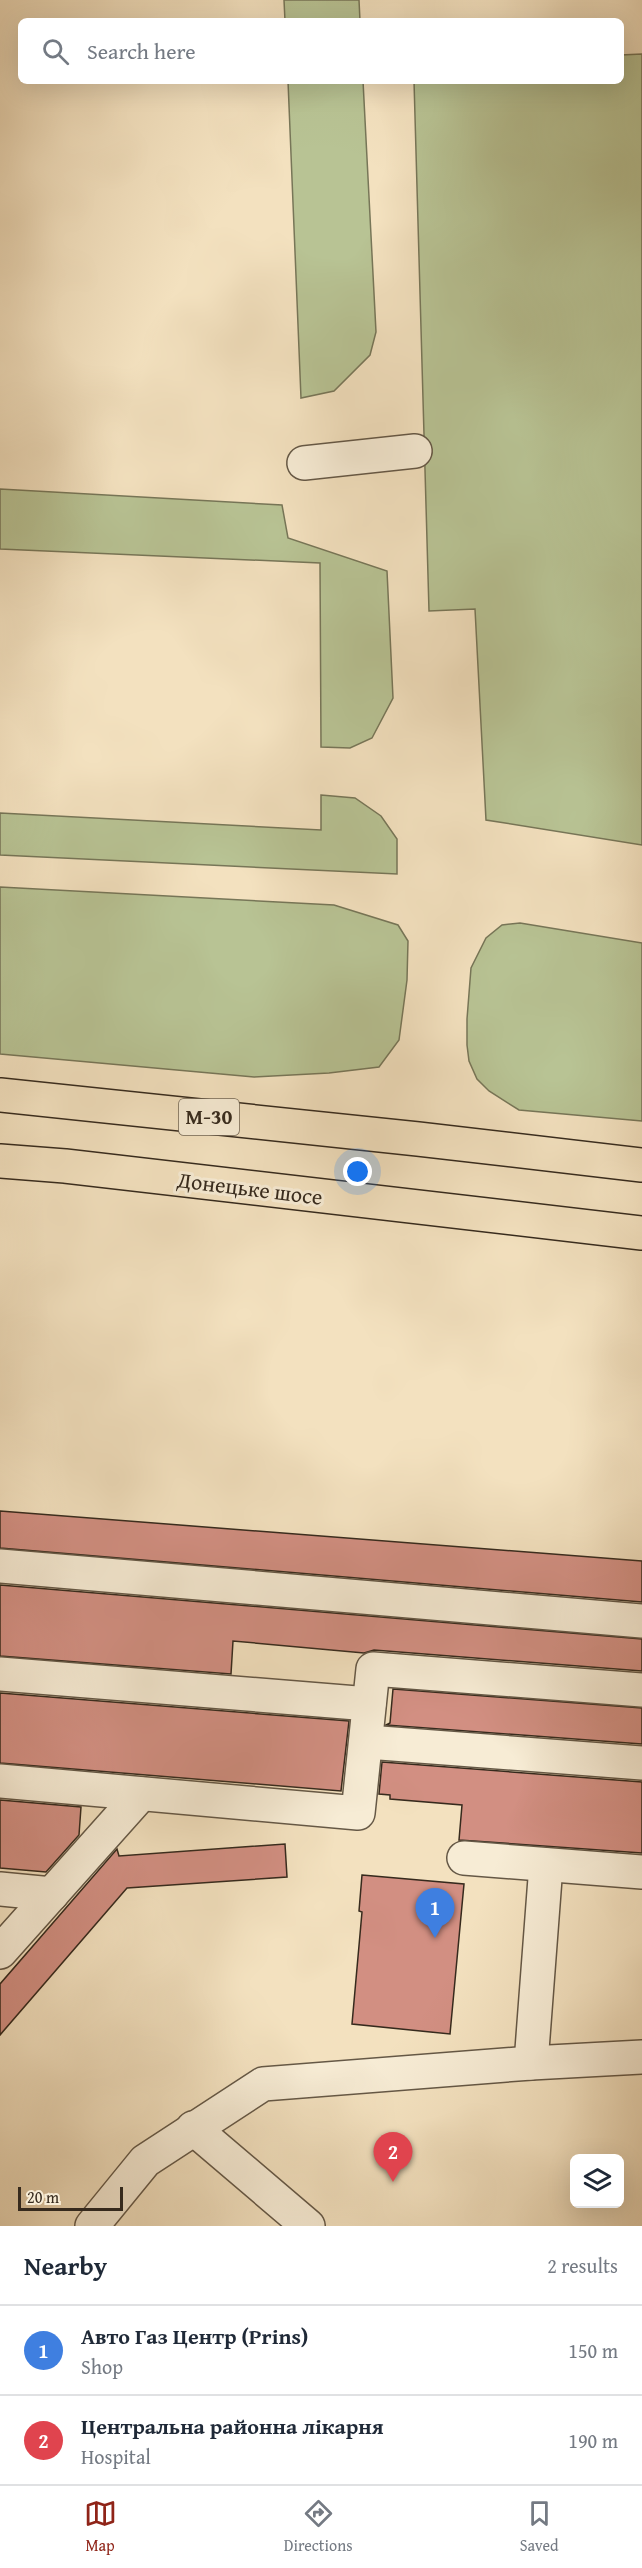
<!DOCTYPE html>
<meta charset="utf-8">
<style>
:root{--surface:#fff;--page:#f6f6f7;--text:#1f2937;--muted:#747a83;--line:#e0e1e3;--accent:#8f2418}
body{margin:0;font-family:"Gentium Book Plus",serif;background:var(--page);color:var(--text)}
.controls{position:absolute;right:18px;bottom:18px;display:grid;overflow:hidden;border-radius:9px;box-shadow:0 6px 24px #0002}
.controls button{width:54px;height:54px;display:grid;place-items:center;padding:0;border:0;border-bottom:2px solid var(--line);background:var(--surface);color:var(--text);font:30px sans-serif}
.scale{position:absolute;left:18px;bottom:15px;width:105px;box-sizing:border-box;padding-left:6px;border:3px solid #362a1d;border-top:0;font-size:16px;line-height:21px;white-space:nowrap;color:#362a1d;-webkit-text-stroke:4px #f7ecd5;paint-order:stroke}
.you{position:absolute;left:358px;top:1172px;width:21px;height:21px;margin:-15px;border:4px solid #fff;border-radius:50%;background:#1a73e8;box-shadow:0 0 0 9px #1a73e833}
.badge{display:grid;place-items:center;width:39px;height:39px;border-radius:50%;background:var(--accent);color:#fff;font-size:20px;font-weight:700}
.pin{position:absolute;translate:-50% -50px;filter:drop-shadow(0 2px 3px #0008)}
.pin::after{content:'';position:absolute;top:32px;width:21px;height:18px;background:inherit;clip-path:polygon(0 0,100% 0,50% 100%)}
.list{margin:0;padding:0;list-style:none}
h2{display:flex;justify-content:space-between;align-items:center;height:78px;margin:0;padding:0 24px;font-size:26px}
h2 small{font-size:20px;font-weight:400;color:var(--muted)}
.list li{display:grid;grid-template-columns:39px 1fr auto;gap:18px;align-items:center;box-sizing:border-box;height:90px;padding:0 24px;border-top:2px solid var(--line)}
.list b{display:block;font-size:22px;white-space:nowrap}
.list p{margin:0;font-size:20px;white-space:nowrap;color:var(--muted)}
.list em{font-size:20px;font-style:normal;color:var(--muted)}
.icon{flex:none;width:33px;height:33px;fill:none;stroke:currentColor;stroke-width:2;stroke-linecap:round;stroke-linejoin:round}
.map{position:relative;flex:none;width:642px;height:2226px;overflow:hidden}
.search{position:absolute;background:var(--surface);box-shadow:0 6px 24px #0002;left:18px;right:18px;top:18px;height:66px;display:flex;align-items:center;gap:15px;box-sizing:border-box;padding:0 21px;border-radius:9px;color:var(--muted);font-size:22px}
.sheet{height:258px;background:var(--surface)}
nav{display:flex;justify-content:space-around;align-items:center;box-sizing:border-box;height:84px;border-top:2px solid var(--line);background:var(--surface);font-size:16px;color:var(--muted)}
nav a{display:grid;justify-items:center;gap:3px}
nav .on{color:var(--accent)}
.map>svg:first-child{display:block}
.green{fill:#b8c394;stroke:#777658;stroke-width:1.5}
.building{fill:#d28f82;stroke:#362a1d;stroke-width:1.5}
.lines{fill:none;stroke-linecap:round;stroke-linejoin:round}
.minor-casing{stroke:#655846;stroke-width:36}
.highway-casing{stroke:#362a1d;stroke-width:36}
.minor{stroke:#f7ecd5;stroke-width:33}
.highway{stroke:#f3e1bf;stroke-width:33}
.labels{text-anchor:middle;stroke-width:6;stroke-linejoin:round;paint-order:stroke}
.shield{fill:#f7ecd5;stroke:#706454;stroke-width:1.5}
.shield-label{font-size:21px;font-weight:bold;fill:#362a1d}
.street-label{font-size:22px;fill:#362a1d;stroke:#f7ecd5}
</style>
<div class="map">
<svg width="642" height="2226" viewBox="0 0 642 2226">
<rect width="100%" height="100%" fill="#f3e1bf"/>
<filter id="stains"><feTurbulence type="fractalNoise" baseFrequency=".00333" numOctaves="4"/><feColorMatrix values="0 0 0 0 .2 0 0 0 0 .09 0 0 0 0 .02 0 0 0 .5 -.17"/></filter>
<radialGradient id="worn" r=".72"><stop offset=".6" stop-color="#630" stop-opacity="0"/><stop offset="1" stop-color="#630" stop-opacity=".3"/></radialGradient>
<g class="green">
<path d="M284,0H359L360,21H285Z"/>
<path d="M642,54V845L486,820L475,609L429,611L414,81H621V55Z"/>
<path d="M288,81H363L376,332L370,355L334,391L301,398Z"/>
<path d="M0,489L282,505L288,538L387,571L393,698L372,738L350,748L321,747L320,563L0,549Z"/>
<path d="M321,795L355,798L381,816L397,839V874L0,855V813L321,830Z"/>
<path d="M0,887L334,905L398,925L408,941L407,980L399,1040L379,1067L329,1073L254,1077L0,1054Z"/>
<path d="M520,923L642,943V1121L519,1110L489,1091L477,1079L469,1061L467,1045V1019L471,968L486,938L502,925Z"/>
</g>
<g class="building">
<path d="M0,1511L642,1561V1602L0,1548Z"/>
<path d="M0,1585L642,1639V1671L374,1650L364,1653L233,1641L231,1674L0,1656Z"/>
<path d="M393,1689L642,1708V1744L386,1725L390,1723Z"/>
<path d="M0,1693L349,1721L341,1791L0,1763Z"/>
<path d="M382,1762L642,1782V1853L459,1840L462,1805L390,1799V1795L379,1794Z"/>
<path d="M0,1800L81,1807L79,1835L46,1872L0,1868Z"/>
<path d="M285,1844L287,1877L127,1888L0,2035V1984L117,1849L119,1856Z"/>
<path d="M362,1875L464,1884L450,2034L352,2024L362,1912L359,1911Z"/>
</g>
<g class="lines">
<g class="minor-casing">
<g id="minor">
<path d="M304,463L415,451"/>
<path d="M0,1566L642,1621"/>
<path d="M0,1674L369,1704"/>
<path d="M367,1742L642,1763"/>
<path d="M0,1781L358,1813L373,1669L642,1690"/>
<path d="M464,1858L642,1872"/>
<path d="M0,1889L52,1894"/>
<path d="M0,1952L141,1794"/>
<path d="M531,2063L546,1865"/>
<path d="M193,2128L308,2226"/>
<path d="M92,2226L145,2161L263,2084L531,2063L642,2057"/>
</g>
</g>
<g class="highway-casing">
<g id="highway">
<path d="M0,1095L418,1139L642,1165"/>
<path d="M0,1161L65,1166L642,1233"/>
</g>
</g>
<use href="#minor" class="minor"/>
<use href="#highway" class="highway"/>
</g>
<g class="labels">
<rect class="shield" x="179" y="1099" width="60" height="36" rx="4.5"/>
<g class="shield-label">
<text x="209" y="1124">М-30</text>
</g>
<g class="street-label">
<text transform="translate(250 1188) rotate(7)" y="8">Донецьке шосе</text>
</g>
</g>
<rect width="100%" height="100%" filter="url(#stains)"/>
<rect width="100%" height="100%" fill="url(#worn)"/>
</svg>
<div class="controls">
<button><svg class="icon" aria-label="layers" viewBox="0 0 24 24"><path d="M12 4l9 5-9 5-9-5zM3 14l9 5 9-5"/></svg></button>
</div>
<div class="scale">20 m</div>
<div class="you"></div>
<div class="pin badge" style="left:435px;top:1938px;background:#3f7fe0">1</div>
<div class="pin badge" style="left:393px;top:2182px;background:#e0444e">2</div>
<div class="search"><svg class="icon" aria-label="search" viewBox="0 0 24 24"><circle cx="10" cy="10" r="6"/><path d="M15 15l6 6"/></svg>Search here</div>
</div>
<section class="sheet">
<h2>Nearby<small>2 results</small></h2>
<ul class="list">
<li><span class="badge" style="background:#3f7fe0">1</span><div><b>Авто Газ Центр (Prins)</b><p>Shop</p></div><em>150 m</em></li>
<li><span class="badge" style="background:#e0444e">2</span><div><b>Центральна районна лікарня</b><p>Hospital</p></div><em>190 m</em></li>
</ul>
</section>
<nav>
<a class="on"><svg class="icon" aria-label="map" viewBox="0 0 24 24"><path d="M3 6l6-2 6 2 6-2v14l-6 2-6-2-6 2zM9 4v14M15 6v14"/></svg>Map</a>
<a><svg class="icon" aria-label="directions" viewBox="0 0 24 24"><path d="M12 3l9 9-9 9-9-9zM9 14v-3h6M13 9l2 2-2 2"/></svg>Directions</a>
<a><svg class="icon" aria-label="saved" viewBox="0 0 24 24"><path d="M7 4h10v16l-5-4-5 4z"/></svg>Saved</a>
</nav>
